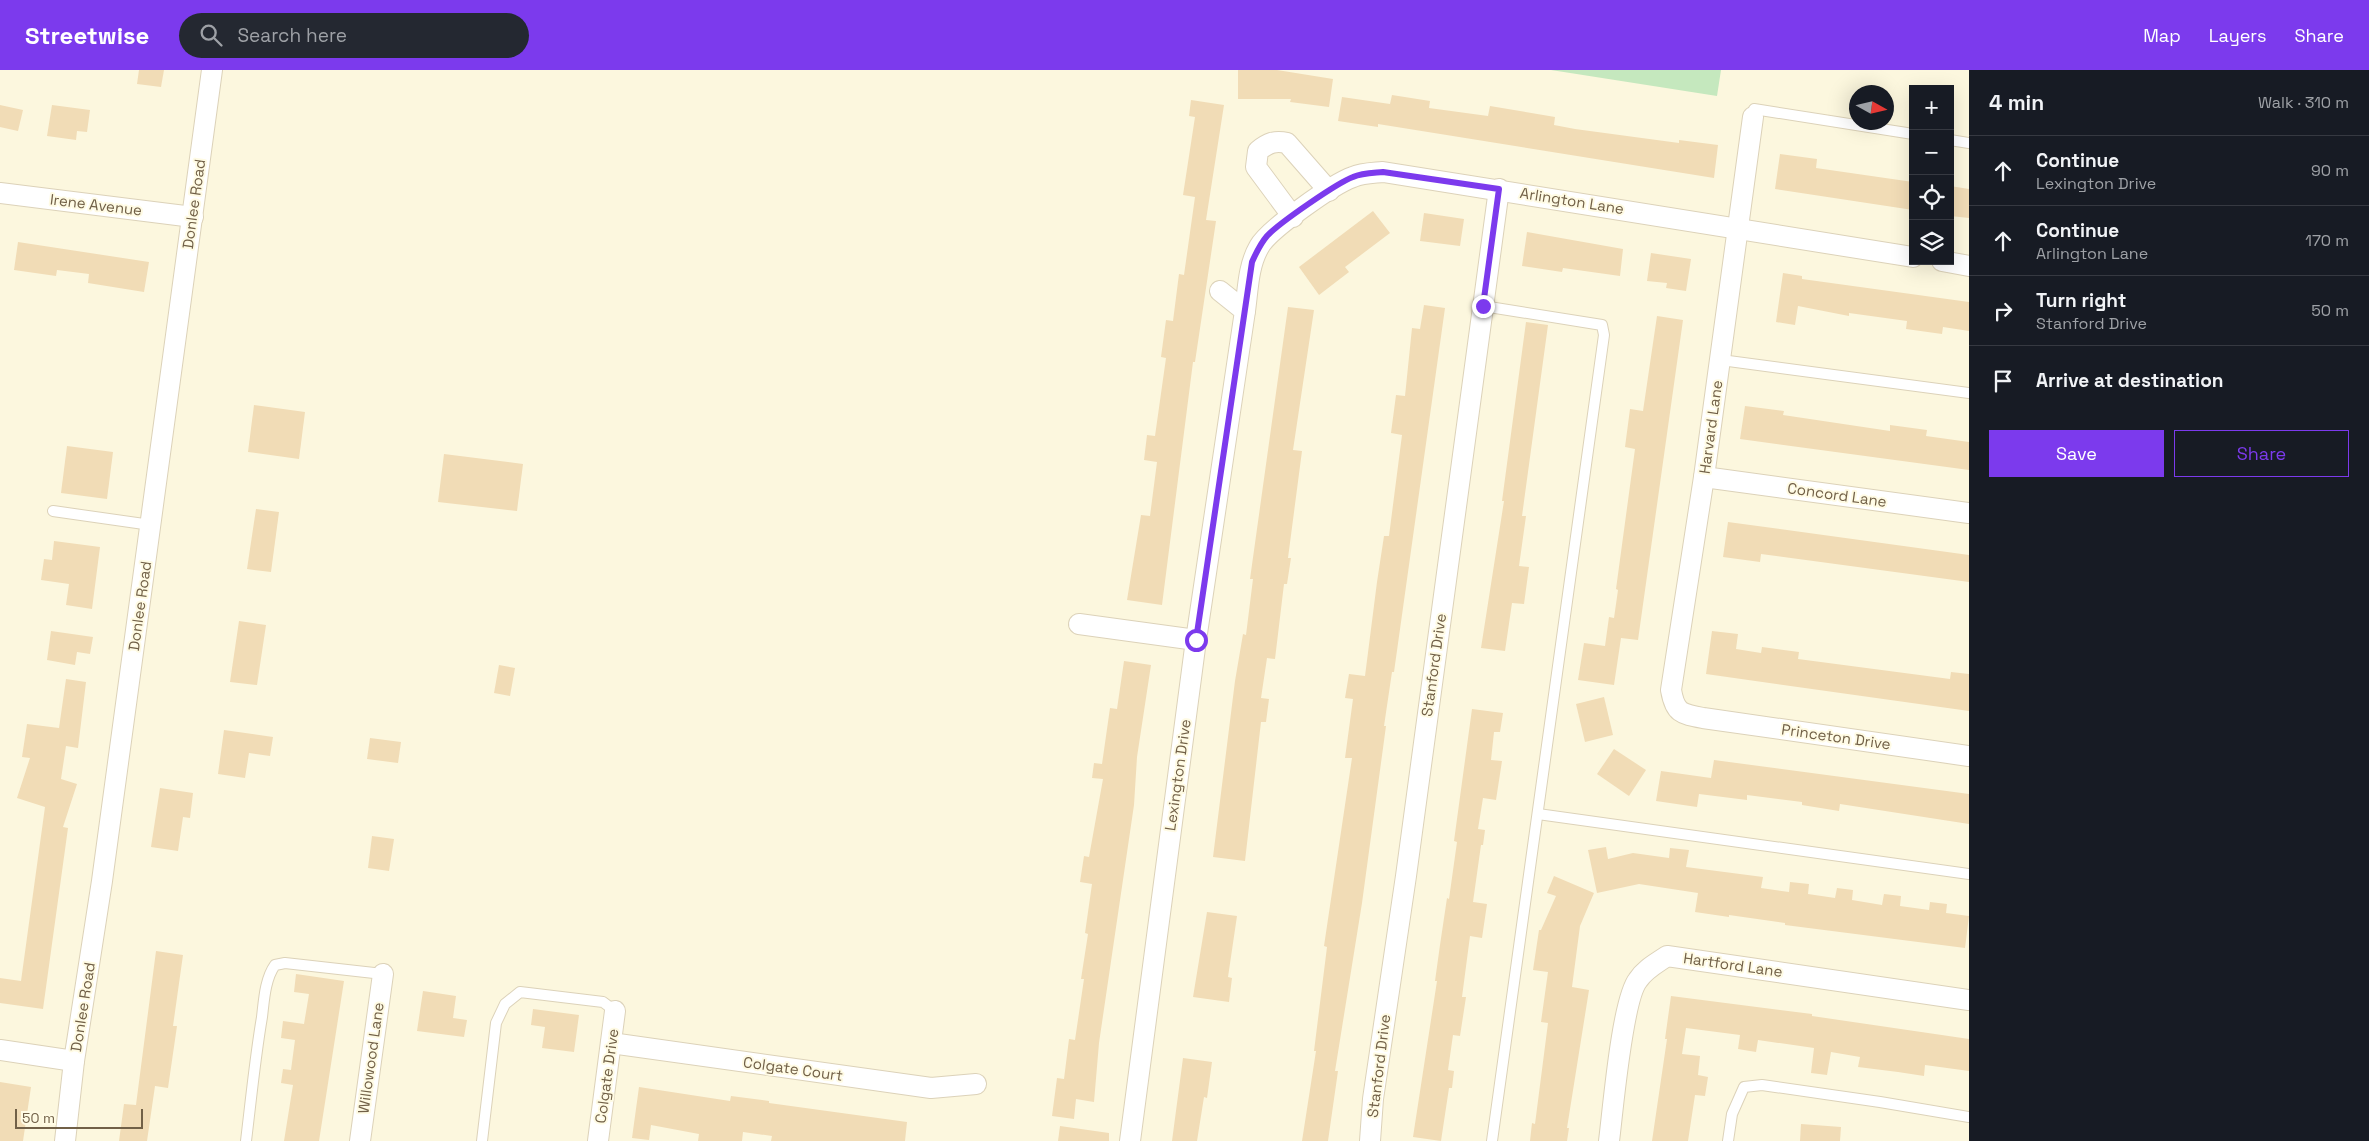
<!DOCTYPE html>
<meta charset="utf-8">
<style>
:root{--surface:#171b24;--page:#242831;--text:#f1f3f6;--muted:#9ea1a6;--line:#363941;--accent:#7c3aed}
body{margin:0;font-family:"Space Grotesk",sans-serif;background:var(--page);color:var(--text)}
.controls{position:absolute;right:15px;top:15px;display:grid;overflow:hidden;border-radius:0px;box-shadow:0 5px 20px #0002}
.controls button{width:45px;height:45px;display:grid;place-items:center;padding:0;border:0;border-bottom:1px solid var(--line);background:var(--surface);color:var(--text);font:25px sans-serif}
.compass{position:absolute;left:1849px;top:15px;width:45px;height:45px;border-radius:50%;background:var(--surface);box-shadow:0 5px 20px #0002;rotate:98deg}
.scale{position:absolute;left:15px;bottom:12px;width:128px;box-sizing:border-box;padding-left:5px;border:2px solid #716047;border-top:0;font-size:14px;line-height:18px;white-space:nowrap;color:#716047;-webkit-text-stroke:4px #fffbe4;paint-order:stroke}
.stop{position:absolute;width:15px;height:15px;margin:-11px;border:4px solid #7c3aed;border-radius:50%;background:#fff}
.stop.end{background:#7c3aed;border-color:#fff;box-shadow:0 1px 5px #0008}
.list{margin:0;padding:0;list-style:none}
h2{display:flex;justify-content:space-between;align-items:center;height:65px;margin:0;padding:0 20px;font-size:21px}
h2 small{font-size:16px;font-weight:400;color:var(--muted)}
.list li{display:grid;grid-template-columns:32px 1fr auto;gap:15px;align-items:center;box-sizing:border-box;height:70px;padding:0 20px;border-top:1px solid var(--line)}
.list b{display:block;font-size:19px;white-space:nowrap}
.list p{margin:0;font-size:16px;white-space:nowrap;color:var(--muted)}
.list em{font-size:16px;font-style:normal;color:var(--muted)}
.actions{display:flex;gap:10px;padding:15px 20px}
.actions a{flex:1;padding:11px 0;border:1px solid var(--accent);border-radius:0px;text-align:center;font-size:18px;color:var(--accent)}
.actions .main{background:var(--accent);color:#fff}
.icon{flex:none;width:28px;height:28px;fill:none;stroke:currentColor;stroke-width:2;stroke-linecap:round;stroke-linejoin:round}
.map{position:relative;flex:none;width:1969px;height:1071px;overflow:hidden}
header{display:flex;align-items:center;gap:30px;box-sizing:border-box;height:70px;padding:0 25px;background:var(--accent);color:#fff}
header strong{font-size:24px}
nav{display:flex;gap:28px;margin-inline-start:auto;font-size:18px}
.search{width:350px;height:45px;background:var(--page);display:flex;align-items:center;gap:12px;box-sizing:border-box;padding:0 18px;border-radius:28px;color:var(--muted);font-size:19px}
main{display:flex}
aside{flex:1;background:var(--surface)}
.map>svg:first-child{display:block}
.green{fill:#c5e8be}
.building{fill:#f1dcb6}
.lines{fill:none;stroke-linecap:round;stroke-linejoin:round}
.service-casing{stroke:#dcd2b9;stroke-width:12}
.minor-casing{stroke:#dcd2b9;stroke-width:22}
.service{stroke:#fff;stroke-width:10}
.minor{stroke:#fff;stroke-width:20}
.route{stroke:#7c3aed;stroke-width:6}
.labels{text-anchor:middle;stroke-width:4;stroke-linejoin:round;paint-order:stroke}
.street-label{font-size:15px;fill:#716047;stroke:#fffbe4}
</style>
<header>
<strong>Streetwise</strong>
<div class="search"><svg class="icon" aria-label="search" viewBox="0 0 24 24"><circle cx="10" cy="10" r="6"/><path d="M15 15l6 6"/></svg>Search here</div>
<nav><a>Map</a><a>Layers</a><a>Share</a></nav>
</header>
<main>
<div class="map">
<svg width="1969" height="1071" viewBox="0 0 1969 1071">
<rect width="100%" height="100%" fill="#fcf7de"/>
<path class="green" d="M1551,0H1721L1717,26Z"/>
<g class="building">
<path d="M139,0H164L161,17L137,14Z"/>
<path d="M1238,0H1277L1333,9L1329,37L1290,32L1291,29H1238Z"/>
<path d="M1392,25L1430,31L1429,38L1488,46L1490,36L1555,47L1554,55L1575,59L1679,73V70L1718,75L1714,108L1378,54V57L1338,51L1342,27L1390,34Z"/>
<path d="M1191,30L1224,35L1206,150L1216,151L1195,292H1193L1162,535L1127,530L1141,445L1150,446L1157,392L1144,390L1147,365L1155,366L1166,288L1161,287L1166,250L1173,251L1179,204L1184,205L1195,127L1183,125L1195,47L1189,46Z"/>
<path d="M0,35L23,40L18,61L0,57Z"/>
<path d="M52,35L90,40L87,62L77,61L76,70L47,66Z"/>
<path d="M1780,84L1817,89L1816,98L1913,112V140L1775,119Z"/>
<path d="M1950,116L1969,119V148L1950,146Z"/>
<path d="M1373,141L1390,163L1345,197L1349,202L1319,225L1299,197Z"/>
<path d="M1424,143L1464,149L1460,176L1420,171Z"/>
<path d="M1527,162L1623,179L1620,206L1563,198L1562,202L1522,196Z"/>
<path d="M18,172L149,192L144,222L88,213L89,204L57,200L56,206L14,200Z"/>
<path d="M1651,183L1691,189L1686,221L1666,218L1667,213L1647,211Z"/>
<path d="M1783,203L1802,206V209L1969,232V261L1943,257L1942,264L1906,259L1907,251L1849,243V246L1798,236L1795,255L1776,252Z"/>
<path d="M1424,235L1445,238L1394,602H1392L1384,656H1386L1362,833L1335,1001H1338L1328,1071H1302L1316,981H1314L1327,877L1324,876L1352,688H1345L1353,629L1345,628L1349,604L1365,606L1377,512L1384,466H1389L1402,365L1391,363L1396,325L1405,326L1412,258L1420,259Z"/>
<path d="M1288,237L1314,240L1293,380L1302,381L1288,488H1291L1287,514H1284L1275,589L1267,588L1261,628L1269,629L1266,652H1261L1245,791L1213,787L1235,611L1243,564L1246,565L1253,509H1250Z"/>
<path d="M1657,246L1683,250L1638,570L1621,568L1614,615L1578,610L1584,573L1605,576L1609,547L1614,548L1618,520L1616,519L1635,379L1625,377L1630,339L1643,341Z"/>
<path d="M1526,252L1548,255L1522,446H1526L1519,496L1529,497L1524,534L1512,533L1505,581L1481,578L1504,431H1502Z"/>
<path d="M254,335L305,342L299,389L248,382Z"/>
<path d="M1745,336L1784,341L1783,345L1890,361V355L1927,360L1926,366L1969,372V400L1740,369Z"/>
<path d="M67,376L113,382L107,429L61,423Z"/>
<path d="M444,384L523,394L517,441L438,432Z"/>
<path d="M256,439L279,442L271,502L247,499Z"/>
<path d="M1728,452L1969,485V512L1761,484L1760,492L1723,487Z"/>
<path d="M54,471L100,477L92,539L66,535L69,514L41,510L44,489L52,490Z"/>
<path d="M239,551L266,555L257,615L230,612Z"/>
<path d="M51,561L93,567L90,584L77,582L75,595L47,590Z"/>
<path d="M1712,561L1738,564L1736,579L1761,583L1762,577L1799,582L1798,589L1950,609L1951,602L1969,604V641L1706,604Z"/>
<path d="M1124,591L1151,595L1137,687L1134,735L1099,973L1094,1032L1076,1029L1074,1049L1052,1046L1057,1008L1064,1009L1069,969L1075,970L1084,909H1081L1088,864L1085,863L1092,814L1080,812L1084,786L1089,787L1103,709L1092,708L1094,693L1102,694L1110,638L1117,639Z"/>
<path d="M499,595L515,598L510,626L494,623Z"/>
<path d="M66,609L86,612L78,678L66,676L61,709L77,714L63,757L68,758L43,939L0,933V908L21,911L45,737L17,728L30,688L22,687L27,654L59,658Z"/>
<path d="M1604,627L1613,665L1585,672L1576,634Z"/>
<path d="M1472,639L1503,643L1500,662H1494L1491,690L1502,691L1496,730L1483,728L1478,759L1485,760L1483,775H1481L1473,832L1487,834L1482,868L1470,866L1462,927H1466L1460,966L1453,965L1448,1000L1454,1001L1452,1018H1449L1441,1071L1413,1067L1437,911H1435L1440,875L1447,828L1449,829L1457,772L1454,771Z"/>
<path d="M224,660L273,667L270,686L249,683L245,708L218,704Z"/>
<path d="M370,668L401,672L398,693L367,689Z"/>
<path d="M1614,679L1646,700L1629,726L1597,704Z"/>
<path d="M1714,690L1969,724V754L1840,734L1839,741L1802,735V732L1747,725V730L1699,724L1697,737L1656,731L1661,701L1711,708Z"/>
<path d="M160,718L193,723L190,748L183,747L178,781L151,777Z"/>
<path d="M372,766L394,769L389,801L368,798Z"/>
<path d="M1606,777L1608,789L1633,783L1669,788L1670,778L1689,780L1686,797L1763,807L1761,818L1789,822L1790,812L1809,814L1808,824L1835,828L1837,818L1853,820L1852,830L1882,835L1884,824L1901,826L1900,836L1929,840L1930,832L1947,834L1946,843L1969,846L1965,878L1785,855V853L1729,845V847L1695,842L1698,823L1639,814L1597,823L1588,780Z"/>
<path d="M1554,806L1594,823L1580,856L1572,917L1589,920L1567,1058H1569L1567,1071H1530L1532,1053L1535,1054L1548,953L1541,952L1548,902L1533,900L1539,860H1541L1556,826L1547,823Z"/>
<path d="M1207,842L1237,846L1228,907L1232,908L1229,932L1193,927Z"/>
<path d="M156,881L183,885L173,956H177L168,1018L155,1016L147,1071H119L124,1034L136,1035Z"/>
<path d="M296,904L344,911L319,1071H284L293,1015L281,1013L283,999L291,1000L295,970L281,968L283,951L304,954L309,924L294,922Z"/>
<path d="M423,921L456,926L453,948L467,950L464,967L417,961Z"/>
<path d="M1671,926L1812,944V946L1969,969V1001L1925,995L1924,1006L1898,1002L1858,997L1860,987L1831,982L1827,1005L1811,1003L1814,978L1758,970L1756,982L1738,979L1740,965L1686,958L1682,984L1700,986L1698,1005L1708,1007L1705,1026L1695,1025L1688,1071H1652L1667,969H1665Z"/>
<path d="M533,939L579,945L574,982L542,978L545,957L531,955Z"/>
<path d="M1183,988L1212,992L1207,1028L1204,1027L1197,1071H1172Z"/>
<path d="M0,1012L31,1017L23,1071H0Z"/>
<path d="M639,1017L730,1031L731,1026L769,1031V1033L907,1052L905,1071H771L772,1066L743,1062L742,1071H698L699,1064L651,1055L649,1070L632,1068Z"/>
<path d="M1801,1054L1841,1057L1840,1071H1800Z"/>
<path d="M1060,1056L1109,1063V1071H1058Z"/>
</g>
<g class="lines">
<g class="service-casing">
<g id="service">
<path d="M1753,45L1754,39L1913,64"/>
<path d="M1950,70L1969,73"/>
<path d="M1483,236L1602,255L1604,265L1492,1071"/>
<path d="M1721,290L1969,323"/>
<path d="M53,441L151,455"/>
<path d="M1538,744L1969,804"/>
<path d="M246,1071C251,1030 255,988 262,947C264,930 265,909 275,895L285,893L383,904"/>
<path d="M482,1071L496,953L505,934L520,922L603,932L615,941"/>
<path d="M1728,1071L1732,1044L1744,1017L1762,1015L1880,1032L1969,1047"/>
</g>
</g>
<g class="minor-casing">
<g id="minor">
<path d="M1753,47L1704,407L1671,620C1675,643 1681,644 1703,648L1969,686"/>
<path d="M0,123L193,147"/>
<path d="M1293,147L1256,97L1258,81C1268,73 1275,70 1287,73L1329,121"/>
<path d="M1942,191L1969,196"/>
<path d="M1245,241C1248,220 1248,196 1259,177C1268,160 1333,114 1353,107C1362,103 1374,103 1383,102L1913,187"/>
<path d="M1704,407L1969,443"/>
<path d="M1079,554L1196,570"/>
<path d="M611,973L931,1018L976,1014"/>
<path d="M0,980L74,991"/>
<path d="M65,1071L74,991L102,811L212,0"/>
<path d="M360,1071L383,904"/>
<path d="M598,1071L615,941"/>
<path d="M1130,1071L1196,570L1245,241L1220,221"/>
<path d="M1370,1071L1373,1029L1406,806L1499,119"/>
<path d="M1609,1071C1613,1040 1622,930 1638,910C1645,899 1657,893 1667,886L1969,930"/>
</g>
</g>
<use href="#service" class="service"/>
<use href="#minor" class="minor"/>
</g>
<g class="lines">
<path class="route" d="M1196,570L1252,192C1256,183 1260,174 1267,166C1279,153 1337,113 1353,107C1362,103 1373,103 1383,102L1499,119L1483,236"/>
</g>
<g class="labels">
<g class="street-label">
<text transform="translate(1572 131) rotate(9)" y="5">Arlington Lane</text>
<text transform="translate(194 134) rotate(-82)" y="5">Donlee Road</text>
<text transform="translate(96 135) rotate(7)" y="5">Irene Avenue</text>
<text transform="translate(1711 357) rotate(-82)" y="5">Harvard Lane</text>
<text transform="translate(1837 425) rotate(8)" y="5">Concord Lane</text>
<text transform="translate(140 536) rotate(-82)" y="5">Donlee Road</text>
<text transform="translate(1434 595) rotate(-82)" y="5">Stanford Drive</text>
<text transform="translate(1836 667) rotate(8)" y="5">Princeton Drive</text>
<text transform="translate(1178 705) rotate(-82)" y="5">Lexington Drive</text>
<text transform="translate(1733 895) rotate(8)" y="5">Hartford Lane</text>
<text transform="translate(83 937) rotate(-81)" y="5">Donlee Road</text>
<text transform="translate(371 988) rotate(-82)" y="5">Willowood Lane</text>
<text transform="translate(1379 996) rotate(-83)" y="5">Stanford Drive</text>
<text transform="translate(793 999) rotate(8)" y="5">Colgate Court</text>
<text transform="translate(607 1006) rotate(-82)" y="5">Colgate Drive</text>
</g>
</g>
</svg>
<div class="controls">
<button>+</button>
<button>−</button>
<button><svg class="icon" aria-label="locate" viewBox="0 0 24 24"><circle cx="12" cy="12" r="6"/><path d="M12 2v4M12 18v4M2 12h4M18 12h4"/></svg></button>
<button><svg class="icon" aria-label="layers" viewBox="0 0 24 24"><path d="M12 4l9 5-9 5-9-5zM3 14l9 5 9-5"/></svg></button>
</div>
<svg class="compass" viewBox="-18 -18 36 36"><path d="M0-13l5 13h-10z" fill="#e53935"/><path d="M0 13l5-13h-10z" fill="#9ea1a6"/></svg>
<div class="scale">50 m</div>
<div class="stop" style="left:1196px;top:570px"></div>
<div class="stop end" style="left:1483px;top:236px"></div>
</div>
<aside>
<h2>4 min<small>Walk · 310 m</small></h2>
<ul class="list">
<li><svg class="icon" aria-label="ahead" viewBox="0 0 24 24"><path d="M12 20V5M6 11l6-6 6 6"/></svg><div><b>Continue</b><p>Lexington Drive</p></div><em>90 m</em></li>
<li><svg class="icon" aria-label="ahead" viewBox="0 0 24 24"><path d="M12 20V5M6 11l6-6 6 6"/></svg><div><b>Continue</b><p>Arlington Lane</p></div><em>170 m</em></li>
<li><svg class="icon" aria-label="right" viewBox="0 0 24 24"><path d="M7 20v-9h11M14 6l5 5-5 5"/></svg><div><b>Turn right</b><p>Stanford Drive</p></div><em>50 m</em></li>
<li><svg class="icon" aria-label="arrive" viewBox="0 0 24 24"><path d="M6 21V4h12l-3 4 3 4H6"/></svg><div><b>Arrive at destination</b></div></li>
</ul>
<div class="actions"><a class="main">Save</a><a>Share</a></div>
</aside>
</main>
